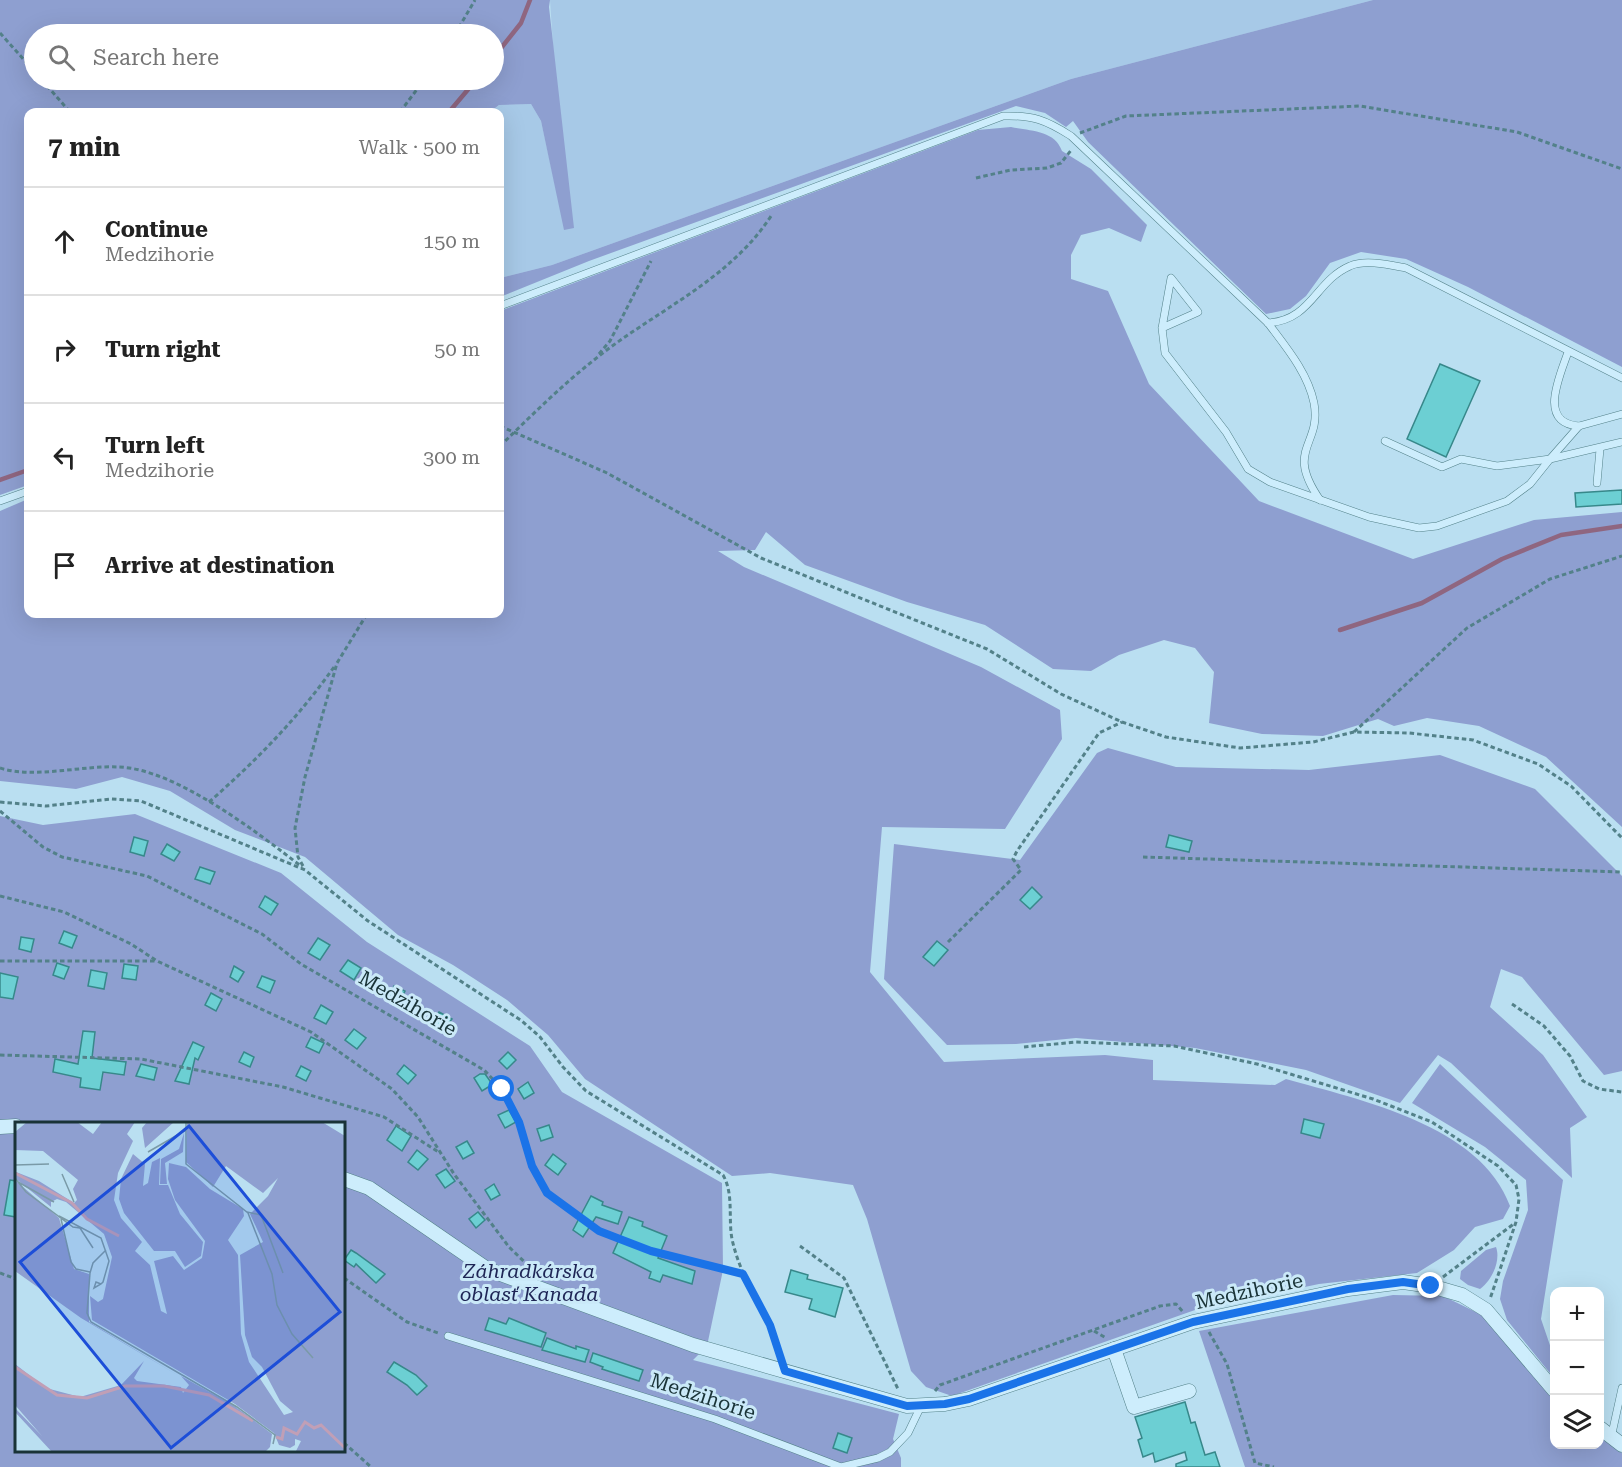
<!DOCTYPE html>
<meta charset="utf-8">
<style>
:root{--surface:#fff;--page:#f2f2f2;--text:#222;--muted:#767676;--line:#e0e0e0}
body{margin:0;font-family:"Roboto Serif",serif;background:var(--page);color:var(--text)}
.controls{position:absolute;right:18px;bottom:18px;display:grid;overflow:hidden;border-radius:12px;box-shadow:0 6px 24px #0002}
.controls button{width:54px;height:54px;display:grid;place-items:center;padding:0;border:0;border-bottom:2px solid var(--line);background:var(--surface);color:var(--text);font:30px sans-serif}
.stop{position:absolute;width:18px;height:18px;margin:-14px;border:4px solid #1a73e8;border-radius:50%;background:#fff}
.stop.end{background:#1a73e8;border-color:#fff;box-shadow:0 2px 6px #0008}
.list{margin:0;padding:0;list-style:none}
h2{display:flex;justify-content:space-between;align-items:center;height:78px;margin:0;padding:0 24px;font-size:26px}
h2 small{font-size:20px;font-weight:400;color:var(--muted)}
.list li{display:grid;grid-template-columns:39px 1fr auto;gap:18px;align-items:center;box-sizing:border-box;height:108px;padding:0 24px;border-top:2px solid var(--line)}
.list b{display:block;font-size:22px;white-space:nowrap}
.list p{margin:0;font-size:20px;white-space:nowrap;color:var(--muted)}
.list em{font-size:20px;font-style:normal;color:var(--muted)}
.icon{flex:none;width:33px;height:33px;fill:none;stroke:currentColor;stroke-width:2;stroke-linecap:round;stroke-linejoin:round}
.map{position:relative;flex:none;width:1622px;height:1467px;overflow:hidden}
.search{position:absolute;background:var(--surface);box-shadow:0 6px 24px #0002;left:24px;top:24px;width:480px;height:66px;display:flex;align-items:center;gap:15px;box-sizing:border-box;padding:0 21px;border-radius:33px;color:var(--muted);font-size:22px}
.panel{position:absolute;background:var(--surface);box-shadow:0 6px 24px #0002;left:24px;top:108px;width:480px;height:510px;border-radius:12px}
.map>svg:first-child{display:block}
.farmland{fill:#a7c9e7}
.green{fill:#8e9fd0;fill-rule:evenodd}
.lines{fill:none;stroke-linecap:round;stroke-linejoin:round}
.stream{stroke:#8f6680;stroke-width:4.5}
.building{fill:#6ccfd3;stroke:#37888a;stroke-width:1.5}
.service-casing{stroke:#538189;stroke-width:8}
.minor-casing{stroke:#538189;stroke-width:15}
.path{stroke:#538189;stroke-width:3;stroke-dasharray:4.5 3;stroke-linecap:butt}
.service{stroke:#cdedfc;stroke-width:7}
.minor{stroke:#cdedfc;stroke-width:14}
.route{stroke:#1a73e8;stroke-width:8}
.labels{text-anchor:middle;stroke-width:6;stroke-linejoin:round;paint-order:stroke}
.street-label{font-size:20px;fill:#193337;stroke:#cae9f8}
.park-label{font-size:20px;font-style:italic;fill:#1e2555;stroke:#cae9f8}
.inset-river{fill:none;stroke:#c19fb6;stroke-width:3}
.inset-road{fill:none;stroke:#7a9aa7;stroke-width:1.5}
.view{fill:#1d4ed8;fill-opacity:0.15;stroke:#1d4ed8;stroke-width:3}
.inset-edge{fill:none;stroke:#193337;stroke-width:3}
</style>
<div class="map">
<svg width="1622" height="1467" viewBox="0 0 1622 1467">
<rect width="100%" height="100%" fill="#badff1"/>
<path class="farmland" d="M550,0H1373L1071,79L552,265L500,278V112H490L499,105L531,104L541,121L565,230Z"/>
<g class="green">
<path d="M0,0H550L549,7L574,228L564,230L541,121L531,104L499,105L490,112H28V485L0,495ZM494,34V80H34V34Z"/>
<path d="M1373,0H1622V367L1468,287L1406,259L1361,252L1330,263L1306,296L1290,309L1266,314L1088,142L1073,121L1066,127L1045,113L1016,106L589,261L500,297V278L552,265L1071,79Z"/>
<path d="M1011,127C1030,131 1055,130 1062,151L1091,169L1147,225L1141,242L1109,228L1081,235L1071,255V279L1108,291L1149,384L1259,501L1413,559L1534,520L1622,512V827L1546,757L1479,726L1427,718L1394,726L1378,719L1323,736L1262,734L1209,723L1214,672L1195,648L1164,640L1119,655L1091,671L1053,669L985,625L907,602L805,565L766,532L755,550L718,551L744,567L981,667L1060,710L1062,739L1005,829L882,827L870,972L944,1062L1105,1055L1153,1060V1080L1275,1085L1286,1079C1360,1100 1481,1125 1510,1206L1503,1219L1475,1227L1454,1250L1417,1273L1319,1284L1195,1310L952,1396L926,1387L911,1371L867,1219L853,1185L770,1173L732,1176L585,1079L548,1035L507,1000L453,965L398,935L305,857L235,830L170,791L122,777L76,789L0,781V511L28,499V614H500V311L978,130Z"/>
<path d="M1108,748L1176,767L1309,770L1440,755L1535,789L1622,876V1071L1604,1075L1522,977L1501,969L1490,1007L1543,1055L1587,1117L1570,1128L1572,1178L1451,1063L1438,1055L1400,1103L1306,1070L1195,1048L1076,1038L1016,1044L947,1045L884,979L894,844L1020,860L1097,753Z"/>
<path d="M135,814L281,873L367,942L530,1046L562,1092L722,1183L723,1270L707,1346L693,1360L899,1414L893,1439L901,1458V1467H0V816L43,825ZM16,1124H344V1450H16Z"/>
<path d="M1440,1064L1563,1180L1541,1319L1554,1357V1378L1507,1320L1500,1299L1503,1281L1528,1210L1526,1180L1485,1147L1412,1103Z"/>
<path d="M1496,1247C1501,1261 1492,1280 1480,1289L1468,1285L1460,1279L1461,1271L1486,1250Z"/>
<path d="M1393,1295L1443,1296L1482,1315L1554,1398V1444H1600V1435L1622,1453V1467H1245L1199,1331Z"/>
</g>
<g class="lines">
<g class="stream">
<path d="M494,57L521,23L530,0"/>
<path d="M449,112L476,80"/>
<path d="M0,480L28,470"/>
<path d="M1340,630L1422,603L1502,559L1561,535L1622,526"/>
</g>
</g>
<g class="building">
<path d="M1440,364L1480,381L1446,457L1407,439Z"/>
<path d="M1622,490V504L1576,507L1575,493Z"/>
<path d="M1169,835L1192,841L1189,852L1166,847Z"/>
<path d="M134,837L148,841L144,856L130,852Z"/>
<path d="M167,844L180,852L174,861L161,854Z"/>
<path d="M200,867L215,872L210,884L195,879Z"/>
<path d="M1032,887L1042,897L1030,909L1020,900Z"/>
<path d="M265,896L278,904L271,915L259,907Z"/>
<path d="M64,931L77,936L72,948L59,943Z"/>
<path d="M21,937L34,939L31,952L19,949Z"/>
<path d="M318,938L330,945L320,960L308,953Z"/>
<path d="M937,941L948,950L934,966L923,957Z"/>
<path d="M348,960L361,968L354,980L340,971Z"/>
<path d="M57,963L69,967L64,979L53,975Z"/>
<path d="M124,964L138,966L136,980L122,978Z"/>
<path d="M234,966L244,972L238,982L230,977Z"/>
<path d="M91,970L107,973L104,989L88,986Z"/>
<path d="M0,973L18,977L13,999L0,997Z"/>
<path d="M262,976L275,981L270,993L257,987Z"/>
<path d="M394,986L405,991L400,1001L390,996Z"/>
<path d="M211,993L222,999L216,1011L205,1005Z"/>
<path d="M321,1005L333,1012L326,1024L314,1018Z"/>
<path d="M439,1012L452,1019L443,1030L433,1024Z"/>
<path d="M354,1029L366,1038L357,1049L345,1040Z"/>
<path d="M83,1031L95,1032L92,1058L126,1062L124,1075L103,1072L100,1090L80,1087L81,1078L53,1072L55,1059L78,1064Z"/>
<path d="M311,1037L324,1043L319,1053L306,1047Z"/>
<path d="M193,1042L204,1047L198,1060L195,1058L189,1084L175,1081Z"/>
<path d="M244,1052L254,1057L250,1067L239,1062Z"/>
<path d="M508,1052L516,1060L507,1069L499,1061Z"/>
<path d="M141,1064L157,1068L154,1080L136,1076Z"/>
<path d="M404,1065L416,1075L408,1084L397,1074Z"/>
<path d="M301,1066L311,1071L306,1081L296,1076Z"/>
<path d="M480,1074H485L490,1081V1086L482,1091L474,1078Z"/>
<path d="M528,1082L534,1093L524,1099L518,1089Z"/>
<path d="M509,1110L516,1122L505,1128L498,1115Z"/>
<path d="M1304,1119L1324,1124L1320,1138L1301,1133Z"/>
<path d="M549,1125L553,1137L541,1141L537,1129Z"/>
<path d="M396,1126L411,1136L402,1151L387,1140Z"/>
<path d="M467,1141L474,1153L463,1159L456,1147Z"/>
<path d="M417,1150L428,1159L418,1170L408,1162Z"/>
<path d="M553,1154L566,1164L558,1175L545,1165Z"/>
<path d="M446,1169L455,1181L445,1188L436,1175Z"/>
<path d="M10,1180L16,1181V1217L4,1215Z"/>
<path d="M494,1184L500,1195L491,1200L485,1190Z"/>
<path d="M591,1196L603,1202L602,1205L622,1212L618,1224L596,1217L583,1237L573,1230Z"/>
<path d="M478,1212L485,1220L476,1228L469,1219Z"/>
<path d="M629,1217L643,1222L642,1226L667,1236L658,1258L695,1271L692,1284L663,1275L660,1282L649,1278L651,1272L613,1253Z"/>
<path d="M351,1250L356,1253L385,1274L376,1283L356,1264L354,1267L344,1260Z"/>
<path d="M791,1270L808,1275L807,1279L843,1288L835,1317L809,1309L812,1299L785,1292Z"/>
<path d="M489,1318L506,1324L509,1318L546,1333L541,1347L485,1330Z"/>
<path d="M547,1338L576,1349V1346L589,1350L585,1362L542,1350Z"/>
<path d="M593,1353L643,1370L639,1381L602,1369L603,1367L590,1362Z"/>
<path d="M394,1362L416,1375L427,1386L417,1395L407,1385L387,1372Z"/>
<path d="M692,1387L743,1405L740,1414L689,1398Z"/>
<path d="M1185,1402L1191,1423L1195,1422L1205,1455L1215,1452L1220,1467H1176V1464L1187,1460L1185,1452L1155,1462L1153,1453L1143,1457L1138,1440L1142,1438L1135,1417Z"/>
<path d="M838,1433L852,1438L847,1453L833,1448Z"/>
</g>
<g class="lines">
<g class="service-casing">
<g id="service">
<path d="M500,306L1003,116C1033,115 1046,120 1071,136L1268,323C1286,347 1308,373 1314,403C1322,446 1284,448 1320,500"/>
<path d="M1268,323C1312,320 1315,281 1350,266C1365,259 1390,265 1406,268L1622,378"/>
<path d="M1162,328L1198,312L1171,278L1162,328L1165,353L1226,432L1248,469L1270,482L1369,517L1419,528L1437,526L1507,501L1530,484L1550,459L1622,442"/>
<path d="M1568,352C1560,376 1537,423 1579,426"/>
<path d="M1385,441L1442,467L1461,459L1497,466L1550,459L1579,426L1622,414"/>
<path d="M1597,483L1600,449"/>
<path d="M0,501L28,491"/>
<path d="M448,1336L715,1419L841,1467L878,1458L890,1452L908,1433L921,1406"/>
<path d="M1611,1438L1622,1388"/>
</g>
</g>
<g class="minor-casing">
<g id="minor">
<path d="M0,1127L16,1126"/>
<path d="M344,1179L369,1188L487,1269L693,1345L907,1406L945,1404L969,1399L1193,1322L1348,1289L1403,1282L1431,1286L1462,1295L1486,1310L1554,1390"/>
<path d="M1114,1349L1134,1407L1189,1391"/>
<path d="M1600,1428L1622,1445"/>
</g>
</g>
<g class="path">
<path d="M0,33L34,71"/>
<path d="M455,34L475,0"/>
<path d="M42,80L70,112"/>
<path d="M400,112L424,80"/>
<path d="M1080,133L1126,116L1360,106L1517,132L1622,169"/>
<path d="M976,178L1011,170L1047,168L1061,163L1072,149"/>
<path d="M599,354L610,341L651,261"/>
<path d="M500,426L607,473L761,558L987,649L1061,694L1122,722L1166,737L1240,748L1313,742L1354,732L1409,733L1473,740L1538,764L1571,786L1622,838"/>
<path d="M500,446C530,417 561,386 594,360C653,312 729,281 771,216"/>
<path d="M1354,732L1467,628L1550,579L1622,556"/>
<path d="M0,768C33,779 84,765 119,767C175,769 257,832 302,867"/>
<path d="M0,802L46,806L111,799L141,801L305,870L368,921L522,1021L540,1037L563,1067L586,1091L723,1175C734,1194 728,1218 732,1239C741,1281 768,1315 780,1356"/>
<path d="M209,802C256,761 298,718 334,667"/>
<path d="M0,811L43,847L62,857L147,876L262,934L301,964L484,1070L502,1089L519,1122L532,1166L547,1193L599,1231L651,1251L743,1273"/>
<path d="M1143,857L1622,872"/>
<path d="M303,866L298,857L295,828L305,777L337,663L367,614"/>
<path d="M0,896L64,912L131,944L157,961L311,1032L392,1089L418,1117L454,1174L509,1247L536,1273"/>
<path d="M948,942L1021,870L1013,859L1017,851L1099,733L1122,722"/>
<path d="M0,961H155"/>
<path d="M1512,1004L1544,1026L1570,1056L1583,1081L1599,1089L1622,1092"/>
<path d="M1024,1047L1076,1042L1174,1046L1257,1064L1373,1099L1432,1122L1498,1166L1516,1185L1519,1199L1516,1222L1490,1299"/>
<path d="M0,1055L141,1059L283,1087L384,1117L440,1153"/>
<path d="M800,1246L844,1278L898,1389"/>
<path d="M0,1273L16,1279"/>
<path d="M1443,1277L1515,1223"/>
<path d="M344,1278L407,1322L438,1333"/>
<path d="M1094,1331L1106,1338"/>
<path d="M1209,1332L1227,1364L1255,1463L1274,1467"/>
<path d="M935,1391L940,1385L1160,1306L1176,1304L1184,1313"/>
<path d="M344,1443L371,1467"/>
</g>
<use href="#service" class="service"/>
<use href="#minor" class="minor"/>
</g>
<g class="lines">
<path class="route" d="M502,1089L519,1122L532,1166L547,1193L599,1231L651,1251L743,1274L770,1325L785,1371L907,1406L945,1404L969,1399L1193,1322L1348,1289L1403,1282L1431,1286"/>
</g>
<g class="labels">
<g class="street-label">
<text transform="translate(408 1003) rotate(30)" y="7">Medzihorie</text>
<text transform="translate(1249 1291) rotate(-12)" y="7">Medzihorie</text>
<text transform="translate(703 1396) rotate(18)" y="7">Medzihorie</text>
</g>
<g class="park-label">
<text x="529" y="1278">Záhradkárska<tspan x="529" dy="23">oblasť Kanada</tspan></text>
</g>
</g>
<g transform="translate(15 1122)">
<rect width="330" height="330" fill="#badff1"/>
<path d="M12,0H62L78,12L87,0H120L112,12L118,19L103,51L99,78L106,96L127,120L120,129L135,143L146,189L152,192L139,139L158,134L169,148L187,136L190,119L160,78L153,57L154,41L171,45L195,67L228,87L229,94L213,118L223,133L226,212L234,240L269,293L278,290L265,279L247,245L237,235L230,213L225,133L248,120L235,92L253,74L263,56L248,71L211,44L198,65L171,40L172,0H307L330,14V330H268L281,329L286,319L280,317V323L275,326L264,323L259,311L220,282L77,198L75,174L83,180L88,177L97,135L89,112L51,80L42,77L36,80V85L1,57V50L24,59L59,81L62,78L58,67L63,58L28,29L0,28V10ZM132,0H159L130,26L127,6ZM169,11L168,30L150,41L152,62H145L146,37L164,27ZM118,32L130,42L128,64L133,61L137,40L145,36L144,63H153L165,92L188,120L186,134L170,145L160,129H139L109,91L104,77L106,57ZM0,58L44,96L59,147L74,152V200L164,254L66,196L0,149ZM129,239L119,256L122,259L166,265L168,271L174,263L166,254L218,283L257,312L255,325L250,330H37L0,290V286L27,314L0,283V242L31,266L65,275L106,263Z" fill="#8e9fd0"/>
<path class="inset-river" d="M0,51L57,81L72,97L104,114M0,245L42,273L72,276L110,264H149L194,273L238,299M261,315L267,317L269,306L282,312L290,300L299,306L306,303L330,326"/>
<path class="inset-road" d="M171,0V42L233,91L257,152L262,183L277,212L298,236M133,30L171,8M0,43L34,42M47,52L59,80M0,56L11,70L58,105L65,106L78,126M3,60L39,80M232,90L246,93L268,151M44,94L86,116L94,139L88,160L86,162L79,166L81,160L86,162M46,97L56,140L61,147L75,150M91,128L78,141L75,151L72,191L76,200L222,285L260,313L258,322"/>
<path class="view" d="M174,4L325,190L156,326L5,140Z"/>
<rect width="330" height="330" class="inset-edge"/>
</g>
</svg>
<div class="controls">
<button>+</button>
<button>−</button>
<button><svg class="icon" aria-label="layers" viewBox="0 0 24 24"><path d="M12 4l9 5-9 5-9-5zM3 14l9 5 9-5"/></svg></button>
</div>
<div class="stop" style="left:502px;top:1089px"></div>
<div class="stop end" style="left:1431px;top:1286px"></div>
<div class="search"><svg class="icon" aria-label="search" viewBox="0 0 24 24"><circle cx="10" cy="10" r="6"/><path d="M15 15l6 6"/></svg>Search here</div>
<section class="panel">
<h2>7 min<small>Walk · 500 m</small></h2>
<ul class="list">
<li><svg class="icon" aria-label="ahead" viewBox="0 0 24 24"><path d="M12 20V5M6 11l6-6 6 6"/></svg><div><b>Continue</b><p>Medzihorie</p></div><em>150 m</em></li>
<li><svg class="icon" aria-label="right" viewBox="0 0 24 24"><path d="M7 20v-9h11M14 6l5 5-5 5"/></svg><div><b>Turn right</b></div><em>50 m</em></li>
<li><svg class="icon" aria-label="left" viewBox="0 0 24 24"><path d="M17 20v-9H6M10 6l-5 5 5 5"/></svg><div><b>Turn left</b><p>Medzihorie</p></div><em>300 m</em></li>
<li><svg class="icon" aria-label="arrive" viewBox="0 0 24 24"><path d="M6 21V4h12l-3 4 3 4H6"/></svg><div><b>Arrive at destination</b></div></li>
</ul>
</section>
</div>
